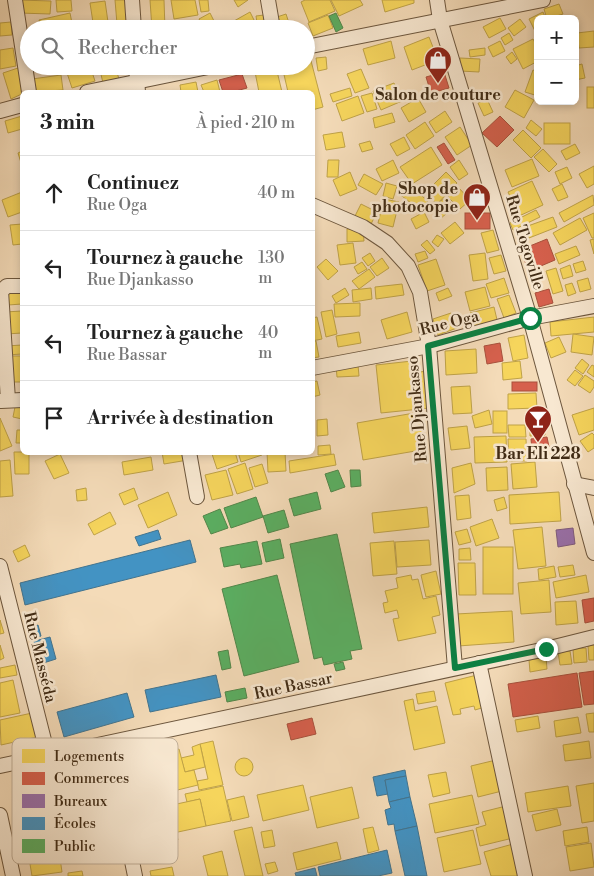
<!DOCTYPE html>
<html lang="fr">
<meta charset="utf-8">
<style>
:root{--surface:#fff;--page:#f2f2f2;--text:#222;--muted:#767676;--line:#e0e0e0}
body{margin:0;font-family:"Libre Bodoni",serif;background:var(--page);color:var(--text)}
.controls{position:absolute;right:15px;top:15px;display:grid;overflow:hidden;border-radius:8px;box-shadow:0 2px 8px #0003}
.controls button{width:45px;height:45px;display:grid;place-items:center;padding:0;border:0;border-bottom:1px solid var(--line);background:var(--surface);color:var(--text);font:25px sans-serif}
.stop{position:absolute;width:15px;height:15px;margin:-11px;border:4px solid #0b8043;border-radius:50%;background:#fff}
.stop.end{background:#0b8043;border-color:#fff;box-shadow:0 1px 5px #0008}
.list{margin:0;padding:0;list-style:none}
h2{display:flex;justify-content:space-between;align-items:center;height:65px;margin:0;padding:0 20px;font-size:21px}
h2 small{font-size:16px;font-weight:400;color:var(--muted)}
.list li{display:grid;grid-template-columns:32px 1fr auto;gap:15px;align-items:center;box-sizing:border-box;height:75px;padding:0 20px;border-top:1px solid var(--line)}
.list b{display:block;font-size:19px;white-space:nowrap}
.list p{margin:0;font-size:16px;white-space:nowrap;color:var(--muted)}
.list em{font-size:16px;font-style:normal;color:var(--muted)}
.icon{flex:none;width:28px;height:28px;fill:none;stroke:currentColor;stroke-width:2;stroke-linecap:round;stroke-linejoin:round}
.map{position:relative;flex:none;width:594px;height:876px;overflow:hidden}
.search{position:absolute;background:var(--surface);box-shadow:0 2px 8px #0003;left:20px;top:20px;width:295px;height:55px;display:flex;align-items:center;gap:12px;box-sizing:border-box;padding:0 18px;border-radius:28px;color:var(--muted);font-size:19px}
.panel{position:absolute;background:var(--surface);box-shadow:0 2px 8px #0003;left:20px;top:90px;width:295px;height:365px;border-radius:8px}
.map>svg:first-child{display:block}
.homes{fill:#f6d55c;stroke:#bfa247}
.shops{fill:#d6604d;stroke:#a9503c}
.offices{fill:#9970ab;stroke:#7e5b7e}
.schools{fill:#4393c3;stroke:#42748f}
.public{fill:#5aae61;stroke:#52874a}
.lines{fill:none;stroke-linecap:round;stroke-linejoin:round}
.street-casing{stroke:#6d573e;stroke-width:16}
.street{stroke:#f8e8d1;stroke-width:14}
.route{stroke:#0b8043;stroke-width:6}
.labels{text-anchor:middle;stroke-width:5;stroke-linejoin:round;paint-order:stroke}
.poi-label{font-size:16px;font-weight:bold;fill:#402b15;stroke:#f8e8d1}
.street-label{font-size:16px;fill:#402b15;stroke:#f8e8d1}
.key{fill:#f8e8d1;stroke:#c1af99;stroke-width:1}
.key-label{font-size:14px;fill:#402b15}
</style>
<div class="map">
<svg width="594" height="876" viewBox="0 0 594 876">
<rect width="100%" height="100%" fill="#f4dbb8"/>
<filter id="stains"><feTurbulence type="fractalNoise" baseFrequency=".004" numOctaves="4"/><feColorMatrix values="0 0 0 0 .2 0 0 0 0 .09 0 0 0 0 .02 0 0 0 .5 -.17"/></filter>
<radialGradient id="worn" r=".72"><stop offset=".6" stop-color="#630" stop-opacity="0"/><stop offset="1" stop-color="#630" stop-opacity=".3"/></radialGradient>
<g class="homes">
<path d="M19,0L51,1L50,14L19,13Z"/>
<path d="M56,0H71L72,11L57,12Z"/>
<path d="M115,0H131L132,23L117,24Z"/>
<path d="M150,0H164L165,29H152Z"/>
<path d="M171,0H195L198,15L174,19Z"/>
<path d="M199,0H208L209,11L201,12Z"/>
<path d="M234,0H248L238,7Z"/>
<path d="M305,0H330L335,11L309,22L301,2Z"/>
<path d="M331,0H360L363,5L339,16Z"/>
<path d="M382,0H414V3L385,12Z"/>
<path d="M105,1L109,29H94L90,3Z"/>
<path d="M559,4L563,14L547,19L544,9Z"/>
<path d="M250,12L254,20L238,29L234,21Z"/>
<path d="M543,12L546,19H538V37L529,19Z"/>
<path d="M70,13L72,23L41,29L39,20Z"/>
<path d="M210,13L214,21L203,27L199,19Z"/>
<path d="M286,14L291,29H281L277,17Z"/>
<path d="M264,15L267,29H258L256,16Z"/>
<path d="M328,15L333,28L313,36L308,23Z"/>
<path d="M500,18L506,29L489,38L483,27Z"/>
<path d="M520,19L526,27L514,36L508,28Z"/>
<path d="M11,22L12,35L0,36V23Z"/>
<path d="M90,24V29H79L78,25Z"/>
<path d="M188,26V29H169V28Z"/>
<path d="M594,31V47L579,48L577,33Z"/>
<path d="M509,33L513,40L505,45L501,38Z"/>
<path d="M429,37L438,60L412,70L404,47Z"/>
<path d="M533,39L538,48V61L523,69L513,49Z"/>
<path d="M391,41L395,58L368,65L363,49Z"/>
<path d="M500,41L505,51L493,57L488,47Z"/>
<path d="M13,48L16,66L0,69V50Z"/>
<path d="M485,48V55L470,57L469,50Z"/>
<path d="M512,52L517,59L511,64L506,57Z"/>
<path d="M310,57L323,107L312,110V92H288L282,66H306V58Z"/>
<path d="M326,57L327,69L318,71L316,58Z"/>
<path d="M460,58L480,59L479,72L460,71Z"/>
<path d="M582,64L585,78L575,80V66Z"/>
<path d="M79,66H90L95,81L72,88L66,70Z"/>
<path d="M99,66H115L119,79L103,83Z"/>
<path d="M276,67L282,92H259L255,72Z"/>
<path d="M18,68L26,92L11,99L3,73Z"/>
<path d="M361,69L369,88L355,93L347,74Z"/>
<path d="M533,70L538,72V96L525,92Z"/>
<path d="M61,75L63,90L34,92L32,79Z"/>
<path d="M217,80L220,92H204L201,85Z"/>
<path d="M196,82L198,92H181L180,85Z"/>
<path d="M394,83L402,101L381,110L373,91Z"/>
<rect x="587" y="87" width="7" height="21"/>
<path d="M350,88L352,96L333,102L330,94Z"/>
<path d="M515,90L534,100L524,118L505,107Z"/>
<path d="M372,93L377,109L367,112L361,96Z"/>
<path d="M358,96L364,113L342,121L336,104Z"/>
<path d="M418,98L426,112L409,122L401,108Z"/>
<path d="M487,99L493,112L484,116L478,103Z"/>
<path d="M445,111L452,122L436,133L429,122Z"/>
<path d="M392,113L395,122L375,128L373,118Z"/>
<path d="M22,116V129L8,133L5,121Z"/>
<path d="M531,120L542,129L536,136L526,128Z"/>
<path d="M425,122L434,136L415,149L406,135Z"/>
<rect x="544" y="123" width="26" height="21"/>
<path d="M460,127L472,145L457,155L445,137Z"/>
<path d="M523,130L541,148L531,158L513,140Z"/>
<path d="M342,132L345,147L326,150L323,135Z"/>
<path d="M404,137L410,149L397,156L390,144Z"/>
<path d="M370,141L373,149L362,152L359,144Z"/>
<path d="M575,144L580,153L566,160L561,151Z"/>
<path d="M431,147L442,165L412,184L400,167Z"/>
<path d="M543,149L557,164L549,172L534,157Z"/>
<path d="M22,151V166L18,153Z"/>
<path d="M532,159L539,176L512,187L505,170Z"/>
<path d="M328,160H339L338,177H327Z"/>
<path d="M393,160L399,173L382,181L376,169Z"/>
<path d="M459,160L468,174L459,180L450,167Z"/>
<path d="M594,166V184L587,188L579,174Z"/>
<path d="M567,167L572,178L560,184L555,172Z"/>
<path d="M350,172L357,189L340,196L333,180Z"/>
<path d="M446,172L457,183L437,204L425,193Z"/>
<path d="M364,174L383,184L376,195L358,185Z"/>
<path d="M532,181L543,205L519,216L508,192Z"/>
<path d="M386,183L397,186L393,199L383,196Z"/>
<path d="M406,183L428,201L420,210L398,193Z"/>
<path d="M562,184L568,197L558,201L552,189Z"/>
<path d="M458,187L470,200L460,209L448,197Z"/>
<path d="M22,192V212L8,217L2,200Z"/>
<path d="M593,195L594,205L564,222L559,213Z"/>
<path d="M446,197L454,207L440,219L431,209Z"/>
<path d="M384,199L399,202L393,227L378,223Z"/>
<path d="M361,204L377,212L371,224L355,216Z"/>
<path d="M536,210L540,217L513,230L510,223Z"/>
<path d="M424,212L429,222L416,229L411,219Z"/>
<path d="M594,213V238H592L583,218Z"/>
<path d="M553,217L557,227L529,238L525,227Z"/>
<path d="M580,218L587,230L560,245L553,233Z"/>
<path d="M455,222L464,233L450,244L441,233Z"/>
<path d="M22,224V244L13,245L10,225Z"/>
<path d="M347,229H363L364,241L347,242Z"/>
<path d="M493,230L499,250L487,253L481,233Z"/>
<path d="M437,235L444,239L438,247L432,242Z"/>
<path d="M594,239V254L590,240Z"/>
<path d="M427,240L435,250L430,254L421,245Z"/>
<path d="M353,243L356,263L340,265L337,245Z"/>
<path d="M576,246L580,255L559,264L555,254Z"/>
<path d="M425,251L428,258L418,262L415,254Z"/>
<path d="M370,253L375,261L368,266L362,258Z"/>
<path d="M485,253L488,279L473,281L469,255Z"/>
<path d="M501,255L506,271L494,274L489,258Z"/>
<path d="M382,258L389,268L377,276L370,267Z"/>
<path d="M326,259L338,271L328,280L317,267Z"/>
<path d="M436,259L445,285L427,291L418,265Z"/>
<path d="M583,261L586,270L576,273L573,264Z"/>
<path d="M362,262L367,269L358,274L354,267Z"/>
<path d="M570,265L573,276L563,279L560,269Z"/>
<path d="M556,268L563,291L553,294L546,271Z"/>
<path d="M369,269L375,277L359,289L352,281Z"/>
<path d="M504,278L509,293L491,298L486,284Z"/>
<path d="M588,278L591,289L580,292L577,281Z"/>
<path d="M572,283L576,293L568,296L565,285Z"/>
<path d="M402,284L404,295L376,299L375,287Z"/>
<path d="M485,287L490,306L470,311L465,292Z"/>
<path d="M345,288L349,295L336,303L332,296Z"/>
<path d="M371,288L372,299L353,302L352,290Z"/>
<path d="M448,288L452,296L439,301L436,293Z"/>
<path d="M8,289H22V304L8,305Z"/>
<path d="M509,295L516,313L504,318L497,299Z"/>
<path d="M360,303V316L335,317L334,304Z"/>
<path d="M494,307L498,324L474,329L470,313Z"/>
<path d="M332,310L337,334L326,337L321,312Z"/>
<path d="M22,311V333L6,334L5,312Z"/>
<path d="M407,312L412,332L387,339L381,320Z"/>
<path d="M451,313L457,328L438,335L433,319Z"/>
<path d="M317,317L322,339L312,341V318Z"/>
<path d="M594,317V332L551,336L550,322Z"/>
<path d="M359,332L361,343L338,347L336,336Z"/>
<path d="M573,334L594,337L592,355L571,352Z"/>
<path d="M524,335L528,358L513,361L508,338Z"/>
<path d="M559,337L566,352L551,358L545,343Z"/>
<path d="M316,341L319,357L312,358V342Z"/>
<path d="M22,345V354L7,355L6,346Z"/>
<path d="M476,349L477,373L446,375L445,351Z"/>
<path d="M10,356H22V382H11Z"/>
<path d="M582,359L589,365L583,374L575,368Z"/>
<path d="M412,361L414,373L426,371L430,408L381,413L376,365Z"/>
<path d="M520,361L522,378L503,380L502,363Z"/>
<path d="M358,365L359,376L337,377L336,366Z"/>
<path d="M592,365L594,366V377L587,372Z"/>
<path d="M575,370L583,376L575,386L567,380Z"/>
<path d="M585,375L594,381V387L590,393L578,385Z"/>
<path d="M317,381L320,395L312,397V382Z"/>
<path d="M470,386L472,413L453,414L451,387Z"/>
<path d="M536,393L537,408L508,409V394Z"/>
<path d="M15,407L22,408V419L13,417Z"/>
<path d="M594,408V430L579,435L572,415Z"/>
<path d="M489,410L492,424L475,428L472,416Z"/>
<path d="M545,410L546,420L531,422L530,412Z"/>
<rect x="493" y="411" width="14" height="22"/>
<path d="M420,412L427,449L363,460L357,423Z"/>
<path d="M0,418L12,446L0,451Z"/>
<path d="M327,419L328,435L317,436V420Z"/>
<path d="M545,424V435L530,436V425Z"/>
<path d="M508,425H525L526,437H509Z"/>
<path d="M467,426L470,448L451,450L448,428Z"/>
<path d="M17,430H22V443H16Z"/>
<path d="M592,433L594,435V448L588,452L580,441Z"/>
<path d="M506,436L507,462L475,463L474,437Z"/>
<path d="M508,439H526L527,461H509Z"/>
<path d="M330,445L331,454L318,455V446Z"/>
<path d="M14,452H29V474H15Z"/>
<path d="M162,452H187L188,460L164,464Z"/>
<path d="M215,452H235L238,462L217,469L212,454Z"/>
<path d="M238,452H261L262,455L241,462Z"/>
<path d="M267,452H285L286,471L268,472Z"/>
<path d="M60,454L69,473L54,479L45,461Z"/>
<path d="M334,454L336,465L290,473L289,461Z"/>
<path d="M151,457L153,470L124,475L122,462Z"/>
<path d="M10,460L13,496L0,497V461Z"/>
<path d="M535,462L537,487L513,489L511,464Z"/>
<path d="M245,463L253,489L237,494L228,469Z"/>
<path d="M471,463L475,484L454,493L452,468Z"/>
<path d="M262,464L268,483L255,487L249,468Z"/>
<path d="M507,467L508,490L487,491L486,468Z"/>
<path d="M226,470L233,495L212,500L205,475Z"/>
<path d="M86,488L87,500L77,501L76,490Z"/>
<path d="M134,488L138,499L124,505L119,494Z"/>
<path d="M168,492L177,515L148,528L138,505Z"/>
<path d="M559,492L561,521L510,524L509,495Z"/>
<path d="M469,495L471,518L457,520L455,496Z"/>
<path d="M504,497L507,508L497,511L494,500Z"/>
<path d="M427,507L429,527L374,533L372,513Z"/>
<path d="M110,512L116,524L94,535L88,524Z"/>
<path d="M492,519L499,538L476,546L470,527Z"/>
<path d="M542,527L546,566L518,569L513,530Z"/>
<path d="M467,529L471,542L459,545L455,532Z"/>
<path d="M429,540L431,565L397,567L395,542Z"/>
<path d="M394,541L397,574L373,576L370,543Z"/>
<path d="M25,545L30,556L18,562L13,551Z"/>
<rect x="483" y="547" width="30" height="47"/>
<path d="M470,548L471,560H459V549Z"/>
<path d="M458,563H475L476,595H459Z"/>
<path d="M573,565L575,575L560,577L558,567Z"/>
<path d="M554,566L556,577L539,580L538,569Z"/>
<path d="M436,571L441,594L426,597L421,575Z"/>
<path d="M411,575L412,580L418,579L423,599L436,596L440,615L432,617L436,633L398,641L393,619L399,618L397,610L385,613L383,603L388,602L385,591L398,588L396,578Z"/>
<path d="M586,575L589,592L556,598L553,582Z"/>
<path d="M549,580L551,612L521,614L518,583Z"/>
<path d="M576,601L578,623L556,625L555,602Z"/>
<path d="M512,611L514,642L458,646L456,614Z"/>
<path d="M0,620L4,633L0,634Z"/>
<path d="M0,645L4,658L0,660Z"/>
<path d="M594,645V660H589L588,646Z"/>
<path d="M586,648L587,662L574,663L573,649Z"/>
<path d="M570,651L572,664L560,665L558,652Z"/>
<path d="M546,657L547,669L530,672L529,660Z"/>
<path d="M15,665L17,675L0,678V668Z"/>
<path d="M477,675L485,707L475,710L474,706L460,709L461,714L453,715L445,683Z"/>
<path d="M13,680L20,713L0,717V683Z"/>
<path d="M434,691L436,701L418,704L416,694Z"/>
<path d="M413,699L415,711L437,706L445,743L414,750L404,701Z"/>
<path d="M32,713L37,737L1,745L0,720Z"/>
<path d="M594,713V732H589L586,714Z"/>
<path d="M538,716L540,728L517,732L515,720Z"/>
<path d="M578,717L581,733L556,737L554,721Z"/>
<path d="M213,741L223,785L199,790L197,781L208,779L200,744Z"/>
<path d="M589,741L591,758L565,761L563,745Z"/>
<path d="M200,744L205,767L185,772L181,758L194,755L192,747Z"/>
<path d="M179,749L185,772L194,770L198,785L161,794L152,756Z"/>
<circle cx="244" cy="767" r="9"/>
<path d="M496,760L502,791L478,797L471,766Z"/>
<path d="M446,772L450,793L433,797L428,775Z"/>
<path d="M594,783V821L582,823L576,786Z"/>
<path d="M303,785L309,810L263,821L257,795Z"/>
<path d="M223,786L231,821L206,826L200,799L187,802L185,794Z"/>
<path d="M568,786L571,806L528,812L525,793Z"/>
<path d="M352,787L359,818L317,828L310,797Z"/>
<path d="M472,795L479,824L435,833L429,804Z"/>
<path d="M244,796L249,817L232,821L227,800Z"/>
<path d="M200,799L206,826L150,838L144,811Z"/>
<path d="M506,806L513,838L480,846L476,828L486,825L482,812Z"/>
<path d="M557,809L561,825L536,831L532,815Z"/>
<path d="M252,827L263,876H245L234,831Z"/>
<path d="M373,827L379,850L368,853L363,829Z"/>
<path d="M587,827L589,842L565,846L563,831Z"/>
<path d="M272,830L275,846L264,848L261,832Z"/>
<path d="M473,830L481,864L444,872L437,838Z"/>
<path d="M176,832L178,840L152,846L150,838Z"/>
<path d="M337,842L341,859L297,870L293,853Z"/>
<path d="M591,843L594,867L570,871L566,847Z"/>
<path d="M513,844L522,876H491L484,852Z"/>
<path d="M222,851L228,876H208L203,856Z"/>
<path d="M60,858L62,872L32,876L30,864Z"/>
<path d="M275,862L278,871L268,874L265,864Z"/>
<path d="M172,867L174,876H151L150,871Z"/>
<path d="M82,871L83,876H68V873Z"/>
</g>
<g class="shops">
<path d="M444,72L449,88L431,93L426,77Z"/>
<path d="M242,74L247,88L232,92H223L219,80Z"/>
<path d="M500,116L514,130L497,147L482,133Z"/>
<path d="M444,143L455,160L448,164L437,147Z"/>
<rect x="465" y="213" width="25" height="16"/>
<path d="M547,239L555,260L529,271L520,250Z"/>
<path d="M549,289L553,303L539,307L535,293Z"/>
<path d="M500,343L503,361L487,364L484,346Z"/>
<rect x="512" y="382" width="25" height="9"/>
<path d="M547,437L549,447L532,450L531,439Z"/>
<path d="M594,598V621L585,623L582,600Z"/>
<path d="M594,671V704L584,705L579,673Z"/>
<path d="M577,673L582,707L513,717L508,684Z"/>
<path d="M312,718L316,734L291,740L287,724Z"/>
</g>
<path class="offices" d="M573,528L575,544L558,547L556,530Z"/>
<g class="schools">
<path d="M158,530L161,539L139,546L135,537Z"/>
<path d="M190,540L196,562L25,605L20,583Z"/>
<path d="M38,625L41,636L30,640L27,629Z"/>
<path d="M50,637L56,659L37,665L31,642Z"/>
<path d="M216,675L221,697L150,712L145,690Z"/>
<path d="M127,693L134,717L64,737L57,712Z"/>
<path d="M405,770L406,776L385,780L388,794L377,796L373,777Z"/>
<path d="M406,776L410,797L389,802L385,780Z"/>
<path d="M410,797L417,826L395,831L394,824L388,825L385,810L391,808L389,802Z"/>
<path d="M417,826L427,876H405L395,831Z"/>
<path d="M387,850L392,873L378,876H320L318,867Z"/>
<path d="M315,868L317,876H296L295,873Z"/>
</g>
<g class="public">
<path d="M336,13L343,28L336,32L329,16Z"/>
<path d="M338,470L345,487L331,492L325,474Z"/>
<path d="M350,470H360L361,486L351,487Z"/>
<path d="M317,492L321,509L294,516L289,499Z"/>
<path d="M256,497L263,517L231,528L224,508Z"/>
<path d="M220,509L228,528L211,534L203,516Z"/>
<path d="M284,510L289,527L268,533L263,516Z"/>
<path d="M337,534L362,649L350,651L352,659L324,665L322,657L314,659L290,544Z"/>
<path d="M280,539L284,558L266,562L262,543Z"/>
<path d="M257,541L262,564L241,568L240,564L224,567L220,548Z"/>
<path d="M277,575L299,662L244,676L222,589Z"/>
<path d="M228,650L231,668L222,670L218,652Z"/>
<path d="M343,662L345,669L336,671L334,664Z"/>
<path d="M245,688L247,698L227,702L225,692Z"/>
</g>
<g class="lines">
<g class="street-casing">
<g id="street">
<path d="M15,0L29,92"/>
<path d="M132,0L134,29"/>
<path d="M268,0L273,29"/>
<path d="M437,0L440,20L530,318L594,553"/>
<path d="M306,47L543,0"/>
<path d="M136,66L138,92"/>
<path d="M87,92L213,66"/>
<path d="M0,111L22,105"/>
<path d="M312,205L363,227L387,243L408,266L420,292L429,346L455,668"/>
<path d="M312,368L429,346L530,318L594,306"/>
<path d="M8,400L1,291L7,286H22"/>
<path d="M1,401L22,400"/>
<path d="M189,452L197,497"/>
<path d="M574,484L594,488"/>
<path d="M0,566L48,756"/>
<path d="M479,663L525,876"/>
<path d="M108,743L135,876"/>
<path d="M0,766L546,649L594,637"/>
<path d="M0,815L13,876"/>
</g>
</g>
<use href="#street" class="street"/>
</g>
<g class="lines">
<path class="route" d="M530,318L428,346L455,668L546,649"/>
</g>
<defs>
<g id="shop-pin" transform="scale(1.4375)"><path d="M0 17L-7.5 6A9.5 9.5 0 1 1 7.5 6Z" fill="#8f2418" stroke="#f8e8d1"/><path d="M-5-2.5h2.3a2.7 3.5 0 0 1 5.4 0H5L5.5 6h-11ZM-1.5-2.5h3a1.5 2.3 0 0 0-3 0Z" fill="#fff"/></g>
<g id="bar-pin" transform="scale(1.4375)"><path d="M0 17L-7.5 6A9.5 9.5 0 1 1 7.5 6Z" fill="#8f2418" stroke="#f8e8d1"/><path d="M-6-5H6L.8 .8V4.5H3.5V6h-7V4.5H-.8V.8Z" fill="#fff"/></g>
</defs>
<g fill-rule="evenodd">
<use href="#shop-pin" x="438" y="60"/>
<use href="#shop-pin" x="477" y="197"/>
<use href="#bar-pin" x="538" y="419"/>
</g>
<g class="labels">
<g class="poi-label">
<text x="438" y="100">Salon de couture</text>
<text x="458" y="194" text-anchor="end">Shop de<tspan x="458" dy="18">photocopie</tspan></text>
<text x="538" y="459">Bar Eli 228</text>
</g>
<g class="street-label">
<text transform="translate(526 242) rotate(73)" y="6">Rue Togoville</text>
<text transform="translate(449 322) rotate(-14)" y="6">Rue Oga</text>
<text transform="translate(416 409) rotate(-95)" y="6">Rue Djankasso</text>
<text transform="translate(41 657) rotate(76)" y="6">Rue Masséda</text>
<text transform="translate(293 685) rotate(-12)" y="6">Rue Bassar</text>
</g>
</g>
<rect x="12" y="738" width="166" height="126" rx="8" class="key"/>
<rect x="22" y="749" width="23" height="14" fill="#f6d55c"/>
<rect x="22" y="772" width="23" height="13" fill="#d6604d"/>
<rect x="22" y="794" width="23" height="14" fill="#9970ab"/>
<rect x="22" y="817" width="23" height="13" fill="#4393c3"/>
<rect x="22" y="839" width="23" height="14" fill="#5aae61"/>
<g class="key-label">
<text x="54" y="761">Logements</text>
<text x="54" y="783">Commerces</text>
<text x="54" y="806">Bureaux</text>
<text x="54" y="828">Écoles</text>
<text x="54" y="851">Public</text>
</g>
<rect width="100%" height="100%" filter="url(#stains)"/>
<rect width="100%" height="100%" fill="url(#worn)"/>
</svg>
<div class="controls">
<button>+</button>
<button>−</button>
</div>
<div class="stop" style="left:530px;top:318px"></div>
<div class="stop end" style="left:546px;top:649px"></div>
<div class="search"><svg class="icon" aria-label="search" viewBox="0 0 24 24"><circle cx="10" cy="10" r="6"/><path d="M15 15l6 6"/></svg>Rechercher</div>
<section class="panel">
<h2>3 min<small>À pied · 210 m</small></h2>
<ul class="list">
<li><svg class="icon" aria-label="ahead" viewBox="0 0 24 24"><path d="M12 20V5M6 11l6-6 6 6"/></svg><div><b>Continuez</b><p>Rue Oga</p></div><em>40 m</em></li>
<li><svg class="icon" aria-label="left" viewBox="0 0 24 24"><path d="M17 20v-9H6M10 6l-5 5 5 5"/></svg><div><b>Tournez à gauche</b><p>Rue Djankasso</p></div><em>130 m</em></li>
<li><svg class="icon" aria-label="left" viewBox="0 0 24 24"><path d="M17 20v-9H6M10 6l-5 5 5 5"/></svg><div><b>Tournez à gauche</b><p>Rue Bassar</p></div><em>40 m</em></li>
<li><svg class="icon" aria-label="arrive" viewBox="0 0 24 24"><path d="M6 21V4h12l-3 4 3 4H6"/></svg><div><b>Arrivée à destination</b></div></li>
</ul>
</section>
</div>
